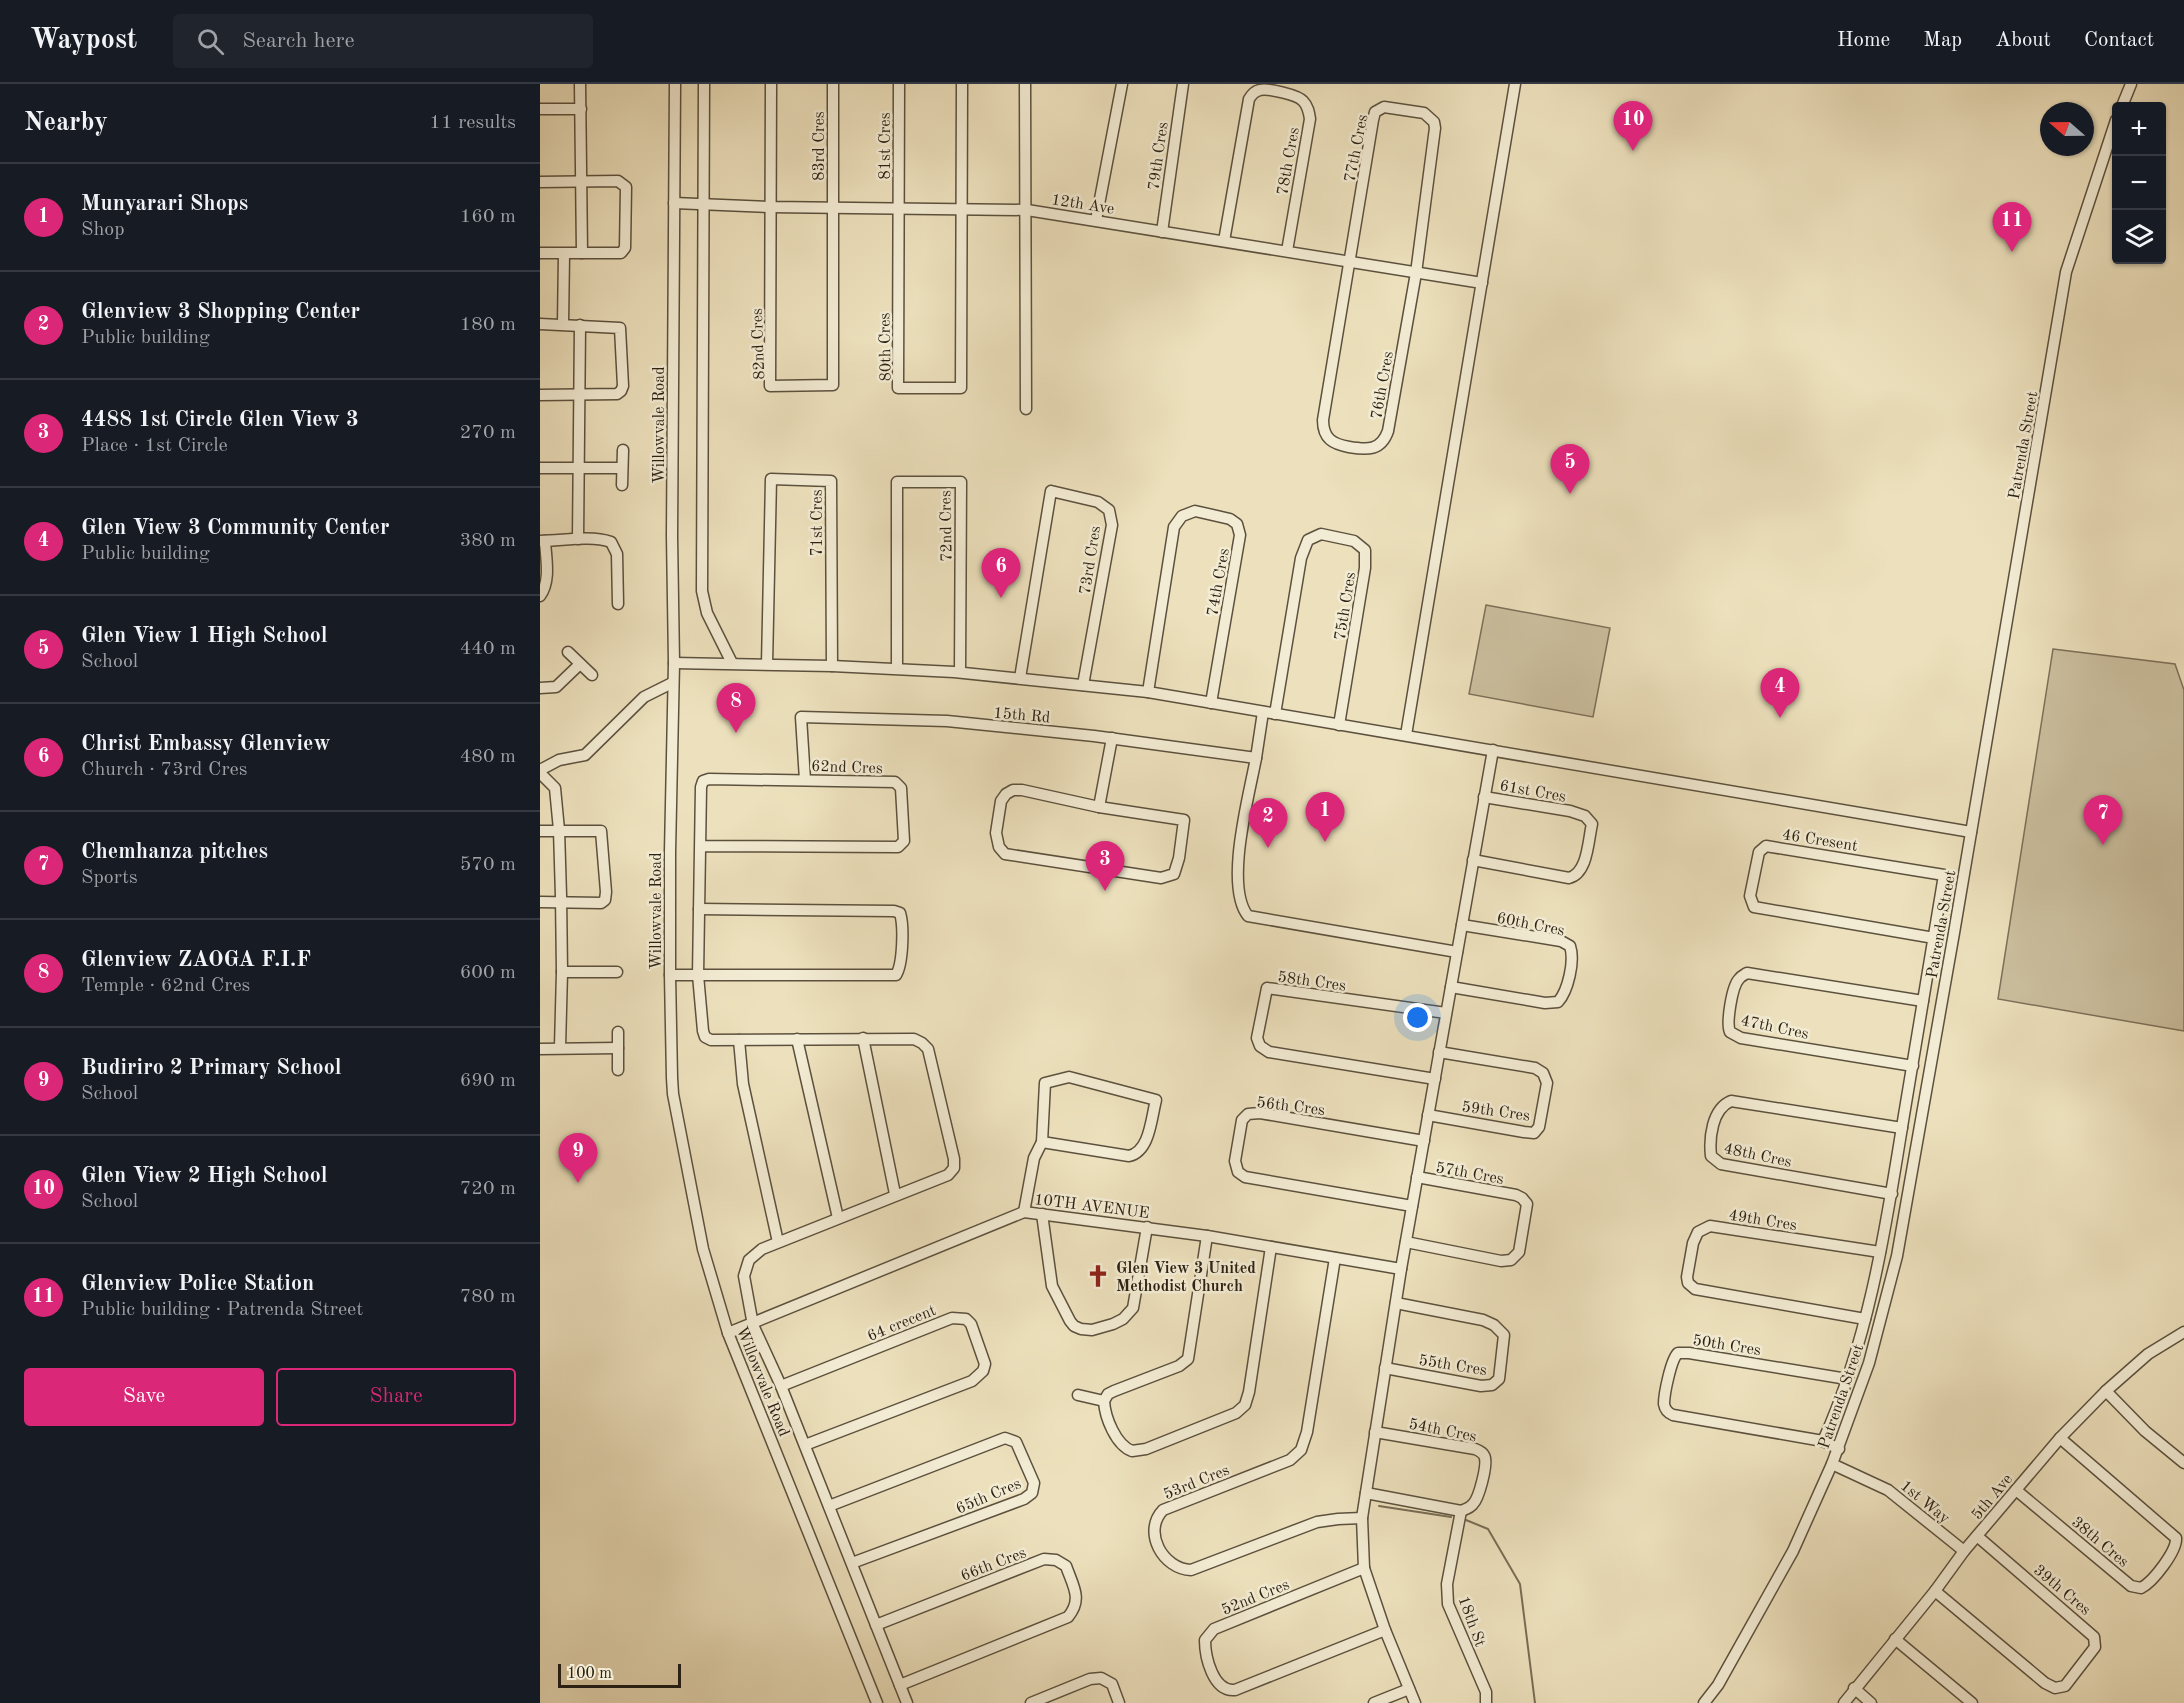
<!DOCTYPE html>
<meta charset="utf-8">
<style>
:root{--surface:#171b24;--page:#20242c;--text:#f1f3f6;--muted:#9ea1a6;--line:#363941;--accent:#db2777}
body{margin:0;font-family:"Old Standard TT",serif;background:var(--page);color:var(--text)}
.controls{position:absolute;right:18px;top:18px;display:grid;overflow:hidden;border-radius:6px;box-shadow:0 2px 4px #0004}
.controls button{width:54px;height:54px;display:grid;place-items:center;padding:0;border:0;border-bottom:2px solid var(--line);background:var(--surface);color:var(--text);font:30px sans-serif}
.compass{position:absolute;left:1500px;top:18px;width:54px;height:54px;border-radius:50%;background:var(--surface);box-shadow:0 2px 4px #0004;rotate:290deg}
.scale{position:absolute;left:18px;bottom:15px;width:123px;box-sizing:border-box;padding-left:6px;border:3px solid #2c2113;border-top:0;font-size:16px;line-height:21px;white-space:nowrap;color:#2c2113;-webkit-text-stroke:4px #f3ecd4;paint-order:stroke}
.you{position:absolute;left:878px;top:934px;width:21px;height:21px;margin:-15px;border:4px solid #fff;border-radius:50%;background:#1a73e8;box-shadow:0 0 0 9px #1a73e833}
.badge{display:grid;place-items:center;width:39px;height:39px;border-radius:50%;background:var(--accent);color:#fff;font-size:20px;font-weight:700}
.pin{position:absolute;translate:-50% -50px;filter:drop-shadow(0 2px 3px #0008)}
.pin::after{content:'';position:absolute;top:32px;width:21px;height:18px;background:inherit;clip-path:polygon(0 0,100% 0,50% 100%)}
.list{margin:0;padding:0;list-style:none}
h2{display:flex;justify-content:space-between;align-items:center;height:78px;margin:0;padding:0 24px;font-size:26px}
h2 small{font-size:20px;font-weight:400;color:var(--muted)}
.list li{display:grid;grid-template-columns:39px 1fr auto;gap:18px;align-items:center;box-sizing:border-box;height:108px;padding:0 24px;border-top:2px solid var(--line)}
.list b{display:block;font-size:22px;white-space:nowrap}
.list p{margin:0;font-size:20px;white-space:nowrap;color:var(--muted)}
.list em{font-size:20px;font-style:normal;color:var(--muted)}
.actions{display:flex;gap:12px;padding:18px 24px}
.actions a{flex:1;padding:14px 0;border:2px solid var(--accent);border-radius:6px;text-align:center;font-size:21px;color:var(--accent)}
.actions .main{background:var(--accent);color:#fff}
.icon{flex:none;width:33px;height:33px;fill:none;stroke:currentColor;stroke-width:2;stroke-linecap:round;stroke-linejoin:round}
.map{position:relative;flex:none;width:1644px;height:1619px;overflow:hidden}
header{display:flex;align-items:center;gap:36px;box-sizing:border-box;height:84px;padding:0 30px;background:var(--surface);border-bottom:2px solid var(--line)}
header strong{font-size:28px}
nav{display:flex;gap:33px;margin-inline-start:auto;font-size:21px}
.search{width:420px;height:54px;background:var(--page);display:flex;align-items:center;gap:15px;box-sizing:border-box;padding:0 21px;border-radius:6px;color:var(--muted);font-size:22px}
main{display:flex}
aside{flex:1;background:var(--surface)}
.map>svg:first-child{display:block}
.green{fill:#ccc0a0;stroke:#7c705a;stroke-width:1.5}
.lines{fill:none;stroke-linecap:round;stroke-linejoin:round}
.stream{stroke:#786d56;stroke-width:2}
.minor-casing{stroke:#5c513e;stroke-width:13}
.minor{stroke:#f3ecd4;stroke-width:10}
.labels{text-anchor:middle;stroke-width:5;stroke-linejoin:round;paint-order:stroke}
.street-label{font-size:16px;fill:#2c2113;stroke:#f3ecd4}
.poi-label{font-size:16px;font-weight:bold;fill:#2c2113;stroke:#f3ecd4;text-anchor:start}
</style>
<header>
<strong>Waypost</strong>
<div class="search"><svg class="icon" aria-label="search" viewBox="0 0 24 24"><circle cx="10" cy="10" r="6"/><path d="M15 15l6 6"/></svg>Search here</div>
<nav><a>Home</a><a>Map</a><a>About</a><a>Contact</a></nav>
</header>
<main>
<aside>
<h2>Nearby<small>11 results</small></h2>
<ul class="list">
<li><span class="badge">1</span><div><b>Munyarari Shops</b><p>Shop</p></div><em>160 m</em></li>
<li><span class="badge">2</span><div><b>Glenview 3 Shopping Center</b><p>Public building</p></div><em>180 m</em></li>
<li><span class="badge">3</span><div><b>4488 1st Circle Glen View 3</b><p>Place · 1st Circle</p></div><em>270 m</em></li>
<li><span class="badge">4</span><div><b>Glen View 3 Community Center</b><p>Public building</p></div><em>380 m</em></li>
<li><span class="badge">5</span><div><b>Glen View 1 High School</b><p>School</p></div><em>440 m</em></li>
<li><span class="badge">6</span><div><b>Christ Embassy Glenview</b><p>Church · 73rd Cres</p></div><em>480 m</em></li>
<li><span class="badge">7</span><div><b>Chemhanza pitches</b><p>Sports</p></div><em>570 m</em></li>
<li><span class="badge">8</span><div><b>Glenview ZAOGA F.I.F</b><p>Temple · 62nd Cres</p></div><em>600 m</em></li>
<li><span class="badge">9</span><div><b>Budiriro 2 Primary School</b><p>School</p></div><em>690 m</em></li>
<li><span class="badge">10</span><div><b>Glen View 2 High School</b><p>School</p></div><em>720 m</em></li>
<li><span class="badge">11</span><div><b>Glenview Police Station</b><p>Public building · Patrenda Street</p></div><em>780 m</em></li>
</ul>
<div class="actions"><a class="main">Save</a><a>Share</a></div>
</aside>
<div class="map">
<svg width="1644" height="1619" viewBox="0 0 1644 1619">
<rect width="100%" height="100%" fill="#ede1bd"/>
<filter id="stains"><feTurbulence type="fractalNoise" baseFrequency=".00333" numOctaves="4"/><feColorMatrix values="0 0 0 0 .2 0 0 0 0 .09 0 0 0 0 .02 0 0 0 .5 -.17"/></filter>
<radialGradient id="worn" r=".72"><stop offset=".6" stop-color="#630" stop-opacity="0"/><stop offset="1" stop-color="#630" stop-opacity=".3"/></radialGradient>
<g class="green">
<path d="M946,521L1070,544L1053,633L929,610Z"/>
<path d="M1513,565L1635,580L1644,606V947L1458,915Z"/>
</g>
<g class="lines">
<g class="stream">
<path d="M839,1422L911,1433"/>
<path d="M926,1436L948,1445L980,1500L995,1619"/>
</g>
<g class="minor-casing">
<g id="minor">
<path d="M40,0L42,169"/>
<path d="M135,0L132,452L134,579L130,768V891L132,994L133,1010L163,1165L188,1249L337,1619"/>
<path d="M164,0L162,507L167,529L192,579"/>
<path d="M231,0L230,302L293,301V0"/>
<path d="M359,0L358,304H421L422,0"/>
<path d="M485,0L486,325"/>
<path d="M1582,22L1591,0"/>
<path d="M844,23L884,29L894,38L895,44L876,189L848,347C841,367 827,366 809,363C793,360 783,355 783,336L833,36L835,28Z"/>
<path d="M0,25H41"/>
<path d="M0,98L78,97L86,103L85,164L81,169H0"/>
<path d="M134,119L230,123L487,126L942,199"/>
<path d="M556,136L582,0"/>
<path d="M622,148L643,0"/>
<path d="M684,157L709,15C712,10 715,7 720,6C728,4 758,11 763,17C768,22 769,28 770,35L747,167"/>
<path d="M0,240L80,244L83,302L81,307L77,310L0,311"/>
<path d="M23,240L24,170"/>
<path d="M0,384H82"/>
<path d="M82,401L83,366"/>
<path d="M38,455L40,241"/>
<path d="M0,457C23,457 49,451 71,458L77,470L78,520"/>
<path d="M0,512C11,497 6,475 5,457"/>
<path d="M28,568L52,591"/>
<path d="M134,579L292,582L414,588L608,608L1431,748"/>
<path d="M227,580L231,395L291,397L292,582"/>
<path d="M357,584V398H421L420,588"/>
<path d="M480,594L511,407L558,418L569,426L572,441L543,601"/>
<path d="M0,604L16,603L40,580"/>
<path d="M608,608L634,443L642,432L655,427L690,435L697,440L700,451L671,619"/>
<path d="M735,630L761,474L768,456L781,450L814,457L825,466V484L799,641"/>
<path d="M866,651L975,0"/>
<path d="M716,674C709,712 684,802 708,832L917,868"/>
<path d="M0,686L19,676L45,671L104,613L132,599"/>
<path d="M0,689L15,704L19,746L21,812L22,888L20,963"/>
<path d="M265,696L261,633L407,637L554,652L716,674L723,628"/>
<path d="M473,706H482L559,723L644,736L639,774L634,790L621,794L465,770L459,763L456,749L461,717L466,710Z"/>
<path d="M559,723L572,654"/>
<path d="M0,747H61L66,808L65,816L61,819L0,818"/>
<path d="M160,762L358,763L364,757L361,704L355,698L169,695L163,697L161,703L158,891L163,947L165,953L171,956L374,955L382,959L388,965L414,1075V1084L408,1091L222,1165L209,1176L204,1192L213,1241L241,1302L367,1619"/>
<path d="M933,776L1029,794C1048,789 1048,757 1052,740L1045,732L1030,727L944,713"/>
<path d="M22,888H77"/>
<path d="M130,891H356C363,880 364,842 360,829L354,827L159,825"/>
<path d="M911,903L1005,919L1018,918C1028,907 1035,877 1030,862L1021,857L922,841"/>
<path d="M78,948V986"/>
<path d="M323,954L355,1110"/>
<path d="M257,955L298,1134"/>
<path d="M199,956L203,1000L238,1158"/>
<path d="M0,965L78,964"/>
<path d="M1373,982L1201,954L1190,948C1186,939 1192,902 1199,895C1201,892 1204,891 1207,889L1383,917"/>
<path d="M529,993L616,1016C611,1035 610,1067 589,1072L502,1058L505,999Z"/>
<path d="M895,995L729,968L720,962L717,954L727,904L906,929"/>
<path d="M888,1031L984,1048L994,1049L999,1043L1007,999L1003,989L995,984L899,968"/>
<path d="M1352,1110L1181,1080L1171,1072C1169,1054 1172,1025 1191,1017L1362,1044"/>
<path d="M872,1122L705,1093L698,1088L695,1077L702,1036L708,1030L720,1029L884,1057"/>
<path d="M484,1128L494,1074L502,1058"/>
<path d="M502,1130L512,1202L530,1237L534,1242L541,1245L552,1246L573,1240L583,1235L593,1224L607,1143"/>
<path d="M667,1152L648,1275L639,1282L574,1307L568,1310L564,1317C565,1334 576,1361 592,1367L606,1365L696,1329L705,1321L709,1308L731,1163"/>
<path d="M866,1158L961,1177L971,1176L979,1168L987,1120L982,1114L976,1111L877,1093"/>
<path d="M795,1174L767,1348L761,1366L750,1376L623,1426C602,1448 623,1485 651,1486L777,1438L798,1435L822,1434"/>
<path d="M1325,1235L1155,1205L1148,1199L1147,1193L1153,1159L1158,1148L1170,1142L1340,1168"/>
<path d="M188,1249L484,1128L667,1152L861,1185"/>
<path d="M845,1284L941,1302L952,1301L959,1295L964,1251L954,1241L943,1236L856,1219"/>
<path d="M241,1302L412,1234L426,1235L431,1240L445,1280L443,1287L432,1297L265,1361"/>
<path d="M1566,1307L1605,1347L1644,1379"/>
<path d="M538,1311L564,1317"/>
<path d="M1283,1357L1133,1331C1128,1329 1125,1326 1124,1320C1124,1310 1131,1275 1138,1269H1149L1307,1295"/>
<path d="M1299,1365L1283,1357C1328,1258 1345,1149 1362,1043C1376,959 1390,875 1404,791L1232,763L1226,762L1219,768L1210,812L1214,823L1394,854"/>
<path d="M1292,1380L1348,1406L1424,1467"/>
<path d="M1476,1406L1591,1502L1601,1504C1613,1498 1637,1467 1636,1454L1520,1354"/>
<path d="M826,1409L921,1427C926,1425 930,1424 933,1420C939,1414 947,1383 945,1374C944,1369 940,1367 935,1365L835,1348"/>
<path d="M289,1422L465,1354L476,1358L494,1399L492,1409L484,1415L312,1479"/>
<path d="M921,1427L907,1500L908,1520L946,1608V1619"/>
<path d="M824,1484L674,1545L665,1556C665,1573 673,1608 695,1606L845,1546"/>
<path d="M1395,1507L1505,1599L1515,1604L1525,1602L1555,1563L1554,1553L1437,1452"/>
<path d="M336,1541L504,1475L516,1476L526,1482C533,1502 543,1515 528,1533L360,1601"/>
<path d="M1355,1555L1432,1619"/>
<path d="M1314,1604L1331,1619"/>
<path d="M491,1619L550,1595L561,1594L572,1600L579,1619"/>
<path d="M834,1619L869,1605"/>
<path d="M875,1619L845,1546L824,1484L822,1434L861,1185L953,666"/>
<path d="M1164,1619L1178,1601L1253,1467L1292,1380L1329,1279L1357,1172L1414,849L1526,188L1576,36"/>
<path d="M1304,1619L1395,1507L1424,1467L1520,1354L1566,1307L1608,1270L1644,1248"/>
</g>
</g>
<use href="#minor" class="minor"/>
</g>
<defs>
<g id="church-bare" transform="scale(1.8)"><path d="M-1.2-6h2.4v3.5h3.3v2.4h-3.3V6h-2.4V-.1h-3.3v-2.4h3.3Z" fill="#8f2418" stroke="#f3ecd4" stroke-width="2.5" paint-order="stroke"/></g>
</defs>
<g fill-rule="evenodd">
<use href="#church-bare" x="558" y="1192"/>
</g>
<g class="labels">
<g class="street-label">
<text transform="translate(278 62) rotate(-90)" y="6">83rd Cres</text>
<text transform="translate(344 62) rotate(-90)" y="6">81st Cres</text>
<text transform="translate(815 64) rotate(-79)" y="6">77th Cres</text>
<text transform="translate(617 72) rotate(-82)" y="6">79th Cres</text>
<text transform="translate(747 77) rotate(-80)" y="6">78th Cres</text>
<text transform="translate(543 119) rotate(9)" y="6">12th Ave</text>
<text transform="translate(217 260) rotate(-92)" y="6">82nd Cres</text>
<text transform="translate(344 263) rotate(-91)" y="6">80th Cres</text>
<text transform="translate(841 301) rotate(-80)" y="6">76th Cres</text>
<text transform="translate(118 341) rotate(-90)" y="6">Willowvale Road</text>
<text transform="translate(1482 361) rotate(-80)" y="6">Patrenda Street</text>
<text transform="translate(276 439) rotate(-90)" y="6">71st Cres</text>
<text transform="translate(405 442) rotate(-91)" y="6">72nd Cres</text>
<text transform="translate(549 476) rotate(-81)" y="6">73rd Cres</text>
<text transform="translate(677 498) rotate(-80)" y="6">74th Cres</text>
<text transform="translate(804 522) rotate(-81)" y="6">75th Cres</text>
<text transform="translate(482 630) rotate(5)" y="6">15th Rd</text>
<text transform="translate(307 682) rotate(2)" y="6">62nd Cres</text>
<text transform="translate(993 706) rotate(10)" y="6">61st Cres</text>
<text transform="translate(1280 755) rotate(9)" y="6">46 Cresent</text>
<text transform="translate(115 827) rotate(-90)" y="6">Willowvale Road</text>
<text transform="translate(991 839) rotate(11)" y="6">60th Cres</text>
<text transform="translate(1400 840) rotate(-80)" y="6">Patrenda Street</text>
<text transform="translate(772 896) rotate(8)" y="6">58th Cres</text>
<text transform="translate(1235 942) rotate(12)" y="6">47th Cres</text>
<text transform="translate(751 1021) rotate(7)" y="6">56th Cres</text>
<text transform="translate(956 1026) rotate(8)" y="6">59th Cres</text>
<text transform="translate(1218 1070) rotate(12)" y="6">48th Cres</text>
<text transform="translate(930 1088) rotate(10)" y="6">57th Cres</text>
<text transform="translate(552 1121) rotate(7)" y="6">10TH AVENUE</text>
<text transform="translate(1223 1135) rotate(9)" y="6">49th Cres</text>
<text transform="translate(361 1238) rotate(-22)" y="6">64 crecent</text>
<text transform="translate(1187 1260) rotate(9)" y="6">50th Cres</text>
<text transform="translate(913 1280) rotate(9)" y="6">55th Cres</text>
<text transform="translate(224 1297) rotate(68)" y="6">Willowvale Road</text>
<text transform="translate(1300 1312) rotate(-71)" y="6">Patrenda Street</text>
<text transform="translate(903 1345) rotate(11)" y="6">54th Cres</text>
<text transform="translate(656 1397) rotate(-22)" y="6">53rd Cres</text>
<text transform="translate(448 1411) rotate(-23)" y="6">65th Cres</text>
<text transform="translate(1451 1412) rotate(-50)" y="6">5th Ave</text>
<text transform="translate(1386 1417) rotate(39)" y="6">1st Way</text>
<text transform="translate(1561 1457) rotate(40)" y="6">38th Cres</text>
<text transform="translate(453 1479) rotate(-21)" y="6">66th Cres</text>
<text transform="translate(1523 1505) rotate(40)" y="6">39th Cres</text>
<text transform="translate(715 1512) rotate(-22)" y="6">52nd Cres</text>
<text transform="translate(933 1537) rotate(70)" y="6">18th St</text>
</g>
<g class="poi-label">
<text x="576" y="1189">Glen View 3 United<tspan x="576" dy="18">Methodist Church</tspan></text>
</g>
</g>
<rect width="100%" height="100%" filter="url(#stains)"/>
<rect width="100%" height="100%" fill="url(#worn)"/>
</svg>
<div class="controls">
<button>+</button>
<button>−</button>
<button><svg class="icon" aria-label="layers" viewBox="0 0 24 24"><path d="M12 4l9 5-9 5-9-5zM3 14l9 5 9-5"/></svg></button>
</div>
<svg class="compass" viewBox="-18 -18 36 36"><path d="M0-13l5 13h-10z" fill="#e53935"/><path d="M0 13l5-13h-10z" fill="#9ea1a6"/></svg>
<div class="scale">100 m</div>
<div class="you"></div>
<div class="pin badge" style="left:785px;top:758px">1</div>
<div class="pin badge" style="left:728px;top:764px">2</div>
<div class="pin badge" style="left:565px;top:807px">3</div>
<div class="pin badge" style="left:1240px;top:634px">4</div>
<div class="pin badge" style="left:1030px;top:410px">5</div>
<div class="pin badge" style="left:461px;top:514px">6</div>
<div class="pin badge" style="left:1563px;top:761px">7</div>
<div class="pin badge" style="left:196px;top:649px">8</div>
<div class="pin badge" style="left:38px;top:1099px">9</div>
<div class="pin badge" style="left:1093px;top:67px">10</div>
<div class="pin badge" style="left:1472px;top:168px">11</div>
</div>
</main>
